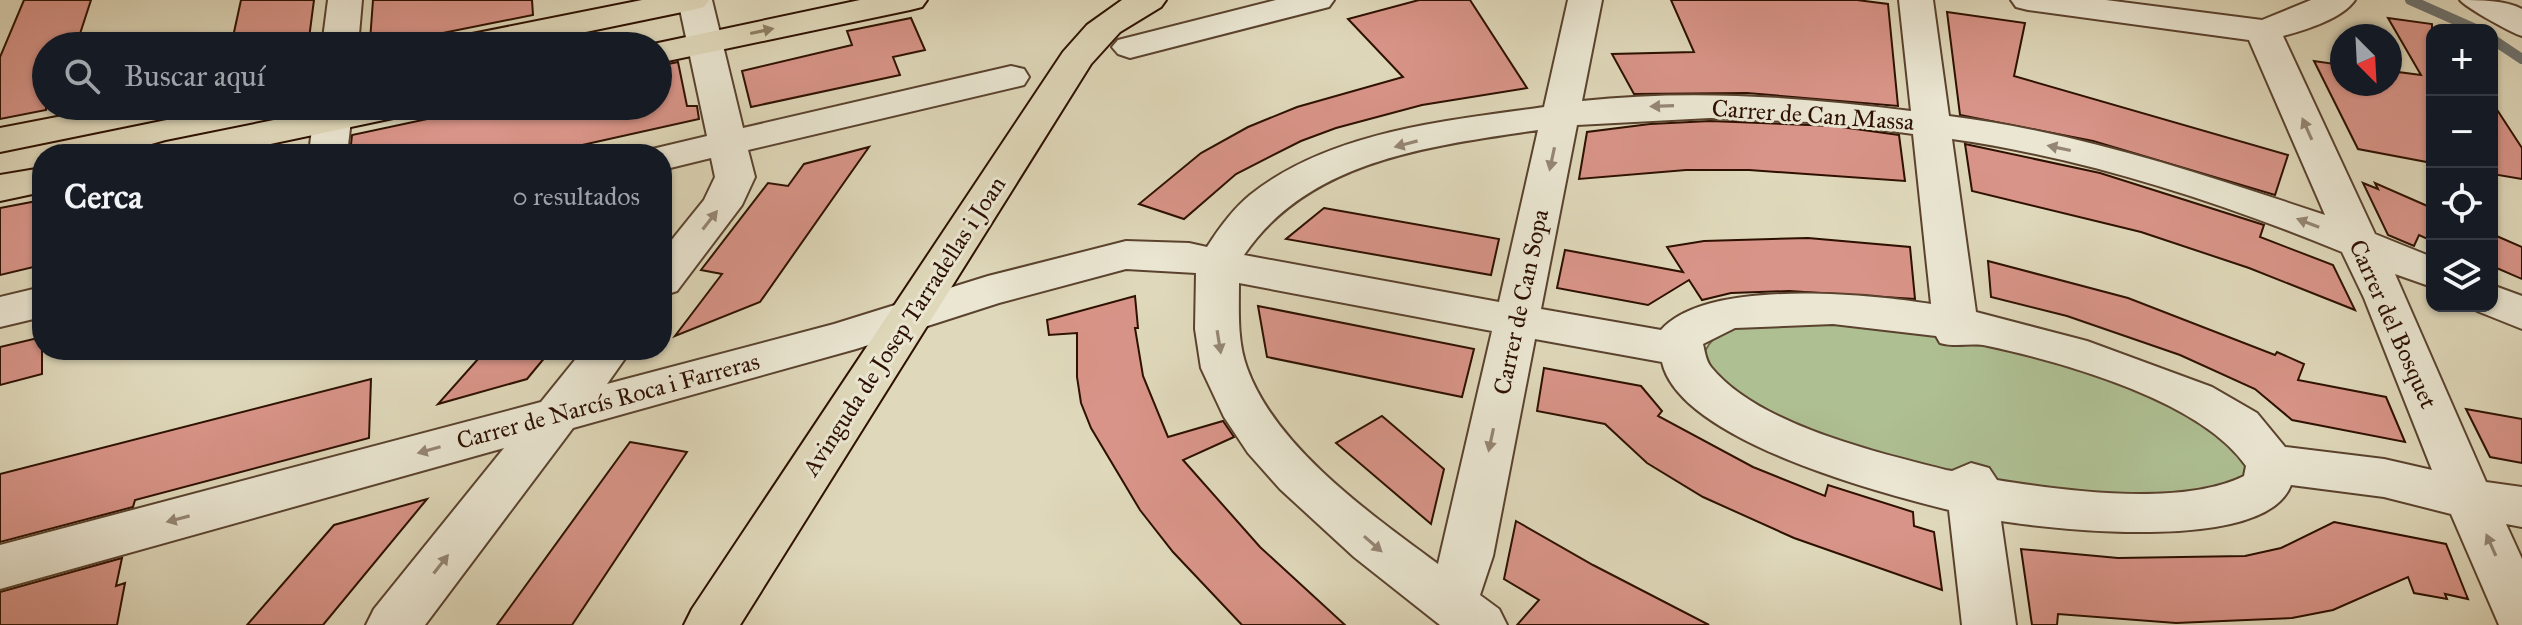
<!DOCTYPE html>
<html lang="es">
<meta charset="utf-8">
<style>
:root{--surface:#171b24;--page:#20242c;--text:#f1f3f6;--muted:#9ea1a6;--line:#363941}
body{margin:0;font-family:"IM FELL Great Primer",serif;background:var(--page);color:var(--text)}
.controls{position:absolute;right:24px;top:24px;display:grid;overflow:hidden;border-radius:16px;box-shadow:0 2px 6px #0004}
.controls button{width:72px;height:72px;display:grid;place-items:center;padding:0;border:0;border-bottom:2px solid var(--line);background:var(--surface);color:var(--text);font:40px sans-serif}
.compass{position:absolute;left:2330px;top:24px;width:72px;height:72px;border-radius:50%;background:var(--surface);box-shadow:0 2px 6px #0004;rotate:156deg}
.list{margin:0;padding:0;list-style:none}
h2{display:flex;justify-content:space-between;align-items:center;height:104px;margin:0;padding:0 32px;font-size:34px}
h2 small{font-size:26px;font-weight:400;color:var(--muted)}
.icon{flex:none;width:44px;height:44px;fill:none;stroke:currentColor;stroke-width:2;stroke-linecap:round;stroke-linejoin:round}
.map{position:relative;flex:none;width:2522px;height:625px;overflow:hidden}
.search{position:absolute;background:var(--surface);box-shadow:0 2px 6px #0004;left:32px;top:32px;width:640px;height:88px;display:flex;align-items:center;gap:20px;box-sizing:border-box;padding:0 28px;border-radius:44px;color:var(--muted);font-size:30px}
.panel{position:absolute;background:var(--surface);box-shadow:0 2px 6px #0004;left:32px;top:144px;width:640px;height:216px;border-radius:32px}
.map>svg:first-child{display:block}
.green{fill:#aebf92;stroke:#6e6849;stroke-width:2}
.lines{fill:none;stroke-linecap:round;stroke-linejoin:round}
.stream{stroke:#6e7471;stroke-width:10}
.building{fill:#d89488;stroke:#2d1000;stroke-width:2}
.minor-casing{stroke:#5a422e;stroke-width:4}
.major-casing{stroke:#2d1000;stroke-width:4}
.minor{fill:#eae6d2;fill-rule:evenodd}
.major{fill:#dfd8ba;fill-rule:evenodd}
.oneway{fill:#8f7e66}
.oneway2{fill:#958674}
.labels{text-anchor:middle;stroke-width:6;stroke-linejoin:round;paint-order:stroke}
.street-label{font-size:24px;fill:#2d1000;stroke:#eae6d2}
</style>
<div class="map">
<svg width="2522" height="625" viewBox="0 0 2522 625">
<rect width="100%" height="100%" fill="#dfd8ba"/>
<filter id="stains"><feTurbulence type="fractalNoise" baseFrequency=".0025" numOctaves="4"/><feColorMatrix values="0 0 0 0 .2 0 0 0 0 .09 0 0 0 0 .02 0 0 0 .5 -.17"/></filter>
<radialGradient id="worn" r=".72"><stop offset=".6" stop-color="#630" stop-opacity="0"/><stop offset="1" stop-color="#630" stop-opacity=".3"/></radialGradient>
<path class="green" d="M1870,320L2065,359L2242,437L2252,480L2197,498L2026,493L1872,456L1748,405L1702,362C1706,342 1716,335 1734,326Z"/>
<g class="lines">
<g class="stream">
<path d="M2410,0L2478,30"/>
<path d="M2492,39L2522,59"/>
</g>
</g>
<g class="building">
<path d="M24,0H91L76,46H46V110L0,119V57Z"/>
<path d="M241,0H314L308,46H231Z"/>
<path d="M373,0H532L533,15L383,45V39L370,41Z"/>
<path d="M1419,0H1470L1527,88L1422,105L1336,128L1301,141L1236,174L1184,219L1139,204L1201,153L1248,127L1297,107L1403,77L1348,19Z"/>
<path d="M1671,0H1857L1888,4L1898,106L1747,93L1634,94L1612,54L1694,52Z"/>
<path d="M1947,12L2025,23L2014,76L2288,155L2275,195L2093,141L1960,115Z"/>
<path d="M911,18L925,50L893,57L900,75L751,107L742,71L852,45L847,31Z"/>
<path d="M2388,18L2432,24V163L2358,149L2314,61L2342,65V84H2390V71L2421,75Z"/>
<path d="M678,62L687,106H697L699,119L542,154H350L352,135L488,106H658V66Z"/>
<path d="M2492,102L2522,148V179L2492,174Z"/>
<path d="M1710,121L1834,126L1899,135L1905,181L1749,170H1686L1579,179L1587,132L1650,124Z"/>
<path d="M1965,144L2100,173L2264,225L2260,237L2333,265L2355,310L2249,268L2141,232L1972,191Z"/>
<path d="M869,147L760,302L675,336L722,274L701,270L768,183L788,186L804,164Z"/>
<path d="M2363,183L2378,189L2375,183L2432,208V241L2419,235L2414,246L2388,235Z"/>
<path d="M42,200V265L0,275V208Z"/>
<path d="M1324,208L1499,239L1491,275L1286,239Z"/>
<path d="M2492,234L2522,247V279L2492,266Z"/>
<path d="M1808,238L1910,247L1915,299L1789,291L1731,293L1702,300L1689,280L1648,305L1557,288L1565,250L1683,272L1667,247L1704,241Z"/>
<path d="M1988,261L2128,298L2275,355L2277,352L2304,364L2298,380L2386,397L2405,442L2292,420L2255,389L2180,355L2067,316L1991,297Z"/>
<path d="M1135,296L1138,328H1135L1143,376L1168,437L1223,421L1234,437L1183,460L1260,547L1345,625H1242L1173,552L1140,510L1091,428L1081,403L1077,377V333L1049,335L1047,320Z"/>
<path d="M1258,306L1474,349L1462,397L1267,357Z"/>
<path d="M42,337V374L0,385V347Z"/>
<path d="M486,350H551L527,379L438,404Z"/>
<path d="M1544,368L1641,386L1662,411L1658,416L1753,467L1825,496L1828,485L1913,512L1914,526L1934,532L1942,590L1794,538L1703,497L1647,463L1605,424L1537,411Z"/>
<path d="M371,379L369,438L135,500L133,507L0,542V474Z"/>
<path d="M2466,409L2522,419V463L2490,457Z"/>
<path d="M1382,416L1444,469L1431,524L1336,443Z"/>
<path d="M630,442L687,452L572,625H497Z"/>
<path d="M427,499L323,625H247L334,525Z"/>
<path d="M1516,521L1593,565L1709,625H1517L1539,600L1504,579Z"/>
<path d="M2334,522L2446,544L2468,599L2445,594L2447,599L2414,593L2408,577L2333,610L2292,618L2176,623L2058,614L2057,625H2032L2021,549L2118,558L2245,556L2281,548Z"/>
<path d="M122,558L116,586L125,583L117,625H0V592Z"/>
</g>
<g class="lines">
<g class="minor-casing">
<g id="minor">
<path d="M328,0H362L358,46H322Z"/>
<path d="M678,0H712L743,128L1011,66L1024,69L1029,77L1024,85L748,150L755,177L742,205L677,291L662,296V252L704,200L715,177L711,158L662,170V154H645L648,150L707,136Z"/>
<path d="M1276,0H1334L1329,7L1130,58L1118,54L1112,47L1118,40Z"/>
<path d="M1568,0H1602L1582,101C1691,89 1802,97 1911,111L1899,0H1933L1949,116C2077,132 2203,174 2325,215L2249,40L2028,10L2016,7L2011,0H2106L2262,20L2311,0H2355C2342,19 2305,30 2283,36L2375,234L2432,257V287L2395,274L2486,482L2522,487V527L2506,524L2522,559V625H2499L2451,514L2384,497L2291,485C2266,553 2059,530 2001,521L2016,625H1962L1949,510C1880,493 1679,440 1662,362L1535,339L1493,556L1480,595L1499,609L1507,625H1440L1354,557L1280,489L1248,453L1224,417L1201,368L1195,329L1196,273L1126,269L999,303L856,349L573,428L425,625H366L374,609L504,448L0,589V545L541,402L583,350H631L607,384L834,324L988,276L1126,241L1189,243L1207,247C1219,228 1233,209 1250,195C1330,131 1446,121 1544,107ZM1710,118L1834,123L1913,134L1931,304C1867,294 1707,278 1661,330L1541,309L1577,125ZM1538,130L1499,302L1244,255C1309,159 1432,146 1538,130ZM1952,139C2085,158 2218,201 2342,252L2364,298L2432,470L2384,459L2285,447L2257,413L2212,387L2087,341L1976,312ZM1239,283L1492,331L1438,564C1372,515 1276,448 1247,368C1237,341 1239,311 1239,283ZM1833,324L1936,336L1940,343C1957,348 1971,342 1988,346C2063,362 2202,401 2246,466L2244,476C2181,507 2065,491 1997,480L1989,468L1971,463L1952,471L1946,470C1876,452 1758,425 1711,367C1706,361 1705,352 1703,344L1735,328Z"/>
<path d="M2460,0C2480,0 2505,0 2522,9V36C2513,34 2465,7 2460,0Z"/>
<path d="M332,109L345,112L351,120L347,154H309L313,120L319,112Z"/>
<path d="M2492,285L2522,296V329L2477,311L2474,306H2492Z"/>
<path d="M42,287V317L0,327V297Z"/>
</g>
</g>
<g class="major-casing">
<g id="major">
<path d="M642,0H709L704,7L692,10L518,46H449L455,39L467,35Z"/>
<path d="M860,0H927L922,7L910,10L658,63V46H644Z"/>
<path d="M1122,0H1166L1161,7L1120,32L1091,64L740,625H684L692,609L1063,52L1087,25Z"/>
<path d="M114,106H190L184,114L171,117L0,152V128Z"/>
<path d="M343,106H417L411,114L398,117L223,154H147L152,146L166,142Z"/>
<path d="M42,168V192L0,201V175Z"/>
</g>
</g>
<use href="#minor" class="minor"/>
<use href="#major" class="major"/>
</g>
<defs><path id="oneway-solid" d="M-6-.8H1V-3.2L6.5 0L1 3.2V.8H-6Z" transform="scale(2)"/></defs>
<use class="oneway" href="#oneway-solid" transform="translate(762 31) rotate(-12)"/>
<g class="oneway2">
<use href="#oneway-solid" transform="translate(1662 106) rotate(178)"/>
<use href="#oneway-solid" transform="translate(2307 129) rotate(-114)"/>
<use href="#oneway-solid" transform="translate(1406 144) rotate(165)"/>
<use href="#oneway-solid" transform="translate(2059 148) rotate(-168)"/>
<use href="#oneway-solid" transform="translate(1552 159) rotate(102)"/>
<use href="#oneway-solid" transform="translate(710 220) rotate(-52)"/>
<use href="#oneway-solid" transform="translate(2308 223) rotate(-159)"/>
<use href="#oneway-solid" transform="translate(1219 342) rotate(81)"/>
<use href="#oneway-solid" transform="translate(1491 440) rotate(102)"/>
<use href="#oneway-solid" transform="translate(429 450) rotate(164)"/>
<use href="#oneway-solid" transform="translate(178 519) rotate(165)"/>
<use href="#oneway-solid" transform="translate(1373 544) rotate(41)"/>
<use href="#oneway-solid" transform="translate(2491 545) rotate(-114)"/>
<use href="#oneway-solid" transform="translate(441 564) rotate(-52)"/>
</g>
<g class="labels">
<g class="street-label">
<text transform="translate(1813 115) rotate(4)" y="8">Carrer de Can Massa</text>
<text transform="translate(1521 302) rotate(-78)" y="8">Carrer de Can Sopa</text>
<text transform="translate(2393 324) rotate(66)" y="8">Carrer del Bosquet</text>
<text transform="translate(904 326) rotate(-57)" y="8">Avinguda de Josep Tarradellas i Joan</text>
<text transform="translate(608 401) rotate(-15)" y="8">Carrer de Narcís Roca i Farreras</text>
</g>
</g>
<rect width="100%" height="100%" filter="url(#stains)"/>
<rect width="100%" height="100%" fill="url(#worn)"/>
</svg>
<div class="controls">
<button>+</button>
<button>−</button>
<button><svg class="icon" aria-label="locate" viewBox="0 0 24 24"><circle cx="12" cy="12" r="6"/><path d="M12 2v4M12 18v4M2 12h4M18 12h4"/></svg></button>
<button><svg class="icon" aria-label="layers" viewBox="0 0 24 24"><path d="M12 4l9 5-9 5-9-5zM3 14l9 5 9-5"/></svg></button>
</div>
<svg class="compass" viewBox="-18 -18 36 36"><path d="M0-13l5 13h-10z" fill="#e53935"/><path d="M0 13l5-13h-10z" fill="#9ea1a6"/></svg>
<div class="search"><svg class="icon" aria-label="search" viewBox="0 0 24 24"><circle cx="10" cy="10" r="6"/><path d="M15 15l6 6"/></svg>Buscar aquí</div>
<section class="panel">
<h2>Cerca<small>0 resultados</small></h2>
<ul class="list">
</ul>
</section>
</div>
